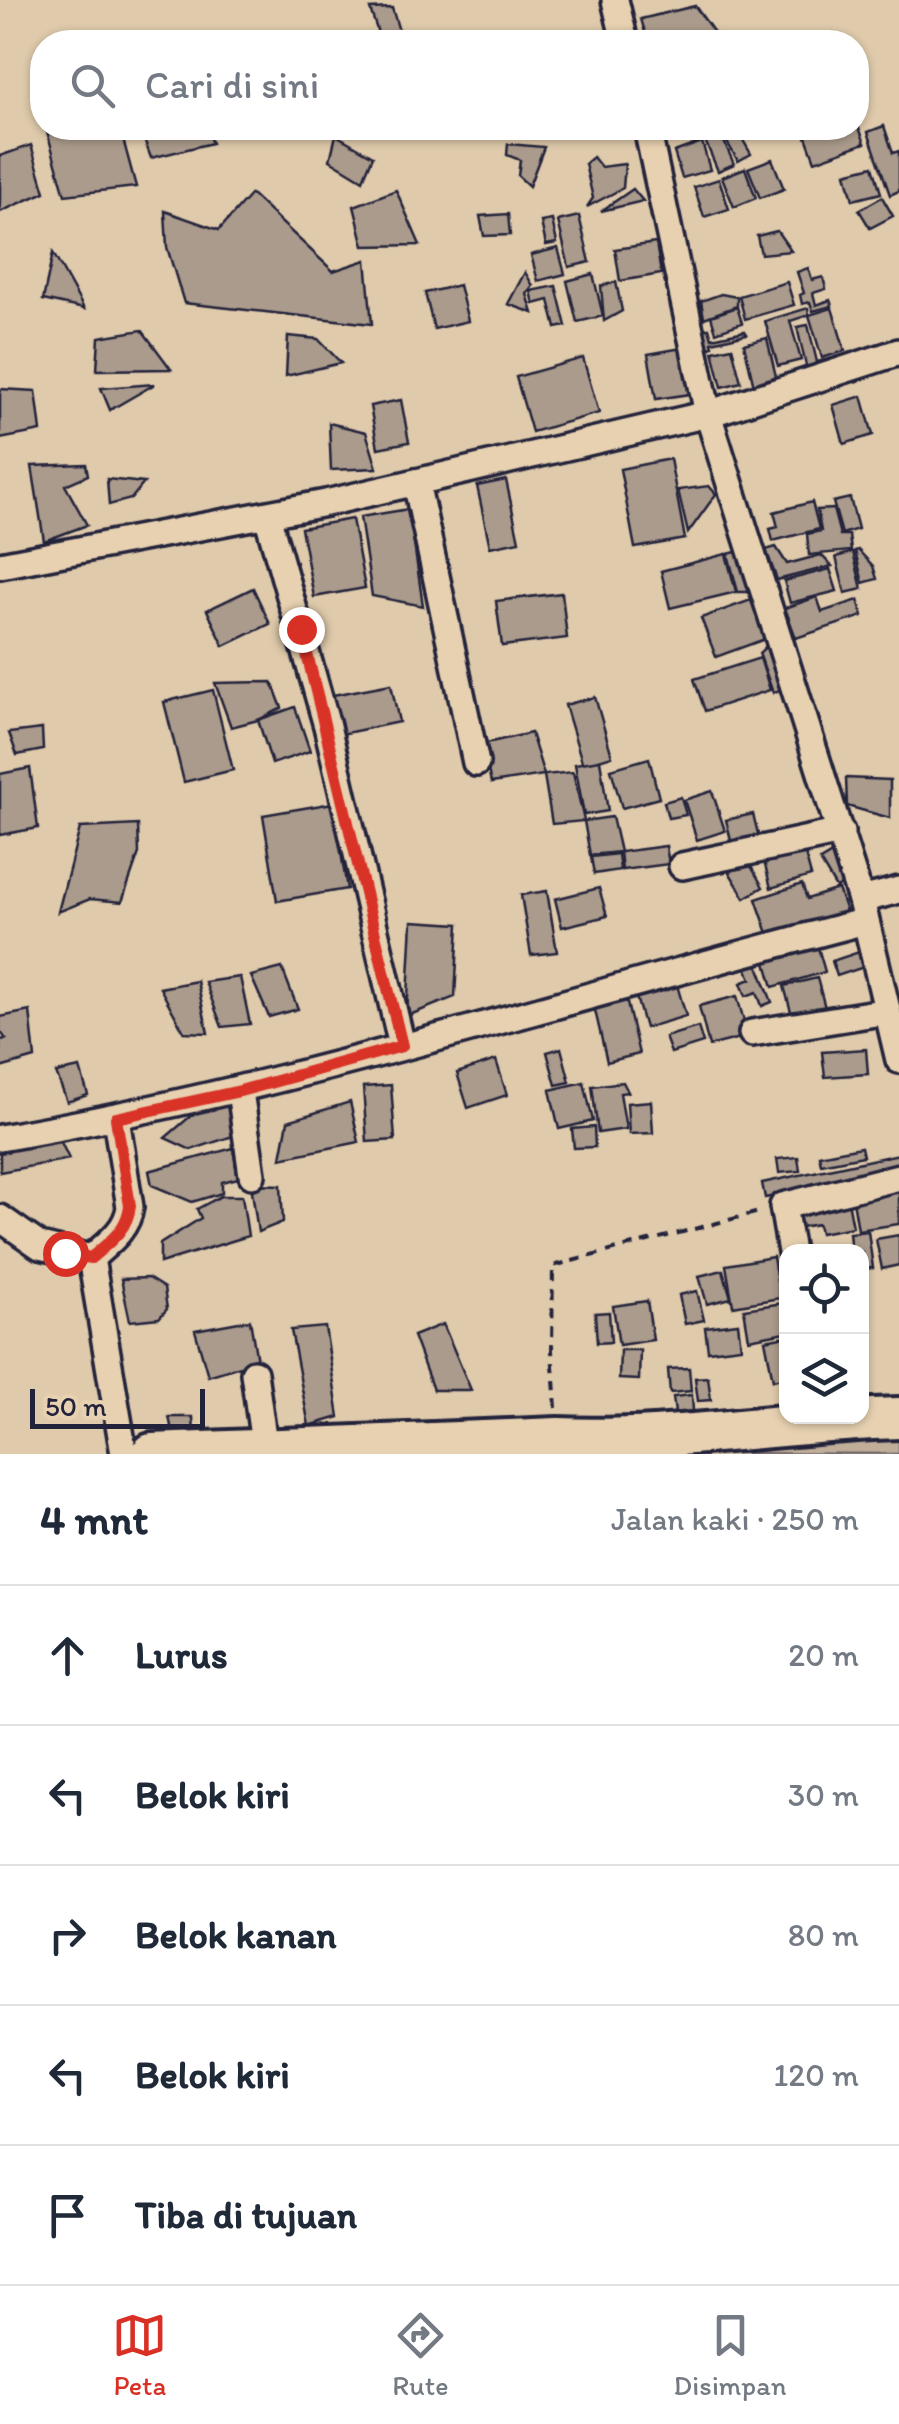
<!DOCTYPE html>
<html lang="id">
<meta charset="utf-8">
<style>
:root{--surface:#fff;--page:#f6f6f7;--text:#1f2937;--muted:#747a83;--line:#e0e1e3;--accent:#d93025}
body{margin:0;font-family:Itim,sans-serif;background:var(--page);color:var(--text)}
.controls{position:absolute;right:30px;bottom:30px;display:grid;overflow:hidden;border-radius:20px;box-shadow:0 2px 8px #0004}
.controls button{width:90px;height:90px;display:grid;place-items:center;padding:0;border:0;border-bottom:2px solid var(--line);background:var(--surface);color:var(--text);font:50px sans-serif}
.scale{position:absolute;left:30px;bottom:25px;width:175px;box-sizing:border-box;padding-left:10px;border:5px solid #22223b;border-top:0;font-size:28px;line-height:35px;white-space:nowrap;color:#22223b;-webkit-text-stroke:8px #e7d1b0;paint-order:stroke}
.stop{position:absolute;width:30px;height:30px;margin:-22px;border:8px solid #d93025;border-radius:50%;background:#fff}
.stop.end{background:#d93025;border-color:#fff;box-shadow:0 2px 10px #0008}
.list{margin:0;padding:0;list-style:none}
h2{display:flex;justify-content:space-between;align-items:center;height:130px;margin:0;padding:0 40px;font-size:42px}
h2 small{font-size:32px;font-weight:400;color:var(--muted)}
.list li{display:grid;grid-template-columns:65px 1fr auto;gap:30px;align-items:center;box-sizing:border-box;height:140px;padding:0 40px;border-top:2px solid var(--line)}
.list b{display:block;font-size:38px;white-space:nowrap}
.list em{font-size:32px;font-style:normal;color:var(--muted)}
.icon{flex:none;width:55px;height:55px;fill:none;stroke:currentColor;stroke-width:2;stroke-linecap:round;stroke-linejoin:round}
.map{position:relative;flex:none;width:899px;height:1454px;overflow:hidden}
.search{position:absolute;background:var(--surface);box-shadow:0 2px 8px #0004;left:30px;right:30px;top:30px;height:110px;display:flex;align-items:center;gap:25px;box-sizing:border-box;padding:0 35px;border-radius:40px;color:var(--muted);font-size:38px}
.sheet{height:830px;background:var(--surface)}
nav{display:flex;justify-content:space-around;align-items:center;box-sizing:border-box;height:140px;border-top:2px solid var(--line);background:var(--surface);font-size:28px;color:var(--muted)}
nav a{display:grid;justify-items:center;gap:5px}
nav .on{color:var(--accent)}
.map>svg:first-child{display:block}
.green{fill:#c0ae99;stroke:#71686a;stroke-width:2.5}
.building{fill:#ab9b8c;stroke:#22223b;stroke-width:2.5}
.lines{fill:none;stroke-linecap:round;stroke-linejoin:round}
.street-casing{stroke:#22223b;stroke-width:32}
.primary-casing{stroke:#22223b;stroke-width:48}
.path{stroke:#22223b;stroke-width:4;stroke-dasharray:10 8;stroke-linecap:butt}
.street{stroke:#e7d1b0;stroke-width:25}
.primary{stroke:#e7d1b0;stroke-width:40}
.route{stroke:#d93025;stroke-width:12}
</style>
<div class="map">
<svg width="899" height="1454" viewBox="0 0 899 1454">
<rect width="100%" height="100%" fill="#dfcaab"/>
<filter id="ink" filterUnits="userSpaceOnUse"><feTurbulence type="fractalNoise" baseFrequency=".01" numOctaves="2"/><feDisplacementMap in="SourceGraphic" scale="20" xChannelSelector="R" yChannelSelector="G"/><feConvolveMatrix kernelMatrix="1 2 1 2 8 2 1 2 1" color-interpolation-filters="sRGB"/></filter>
<g filter="url(#ink)">
<path class="green" d="M899,1436V1454L728,1453Z"/>
<g class="building">
<path d="M695,6L720,41L648,42L641,19Z"/>
<path d="M392,8L402,41L381,42L370,9Z"/>
<path d="M856,120L865,143L815,161L805,134L824,128H856Z"/>
<path d="M884,126L893,153L899,151V191L890,195L868,132Z"/>
<path d="M46,128H120L136,187L65,195Z"/>
<path d="M144,128H205L212,143L151,158L141,131Z"/>
<path d="M736,128L751,154L738,161L723,135Z"/>
<path d="M719,130L734,164L718,171L703,136Z"/>
<path d="M336,135L373,156L363,180L330,160Z"/>
<path d="M702,142L710,170L682,178L674,152Z"/>
<path d="M508,144L544,147L529,186L518,176L520,160L507,155Z"/>
<path d="M31,145L45,192L0,212V156Z"/>
<path d="M593,157L601,167L625,164L623,188L587,207L593,198L585,164Z"/>
<path d="M772,159L784,189L760,198L748,168Z"/>
<path d="M873,166L881,193L853,200L846,173Z"/>
<path d="M745,168L756,198L734,207L722,177Z"/>
<path d="M719,179L729,209L704,217L694,187Z"/>
<path d="M633,189L643,201L601,211Z"/>
<path d="M396,190L420,245L364,246L354,206Z"/>
<path d="M251,194L333,271L366,260L372,324L184,303L167,247L165,211L219,230Z"/>
<path d="M882,197L893,216L870,228L859,210Z"/>
<path d="M508,214L510,235L484,236L480,216Z"/>
<path d="M579,216L590,262L569,267L558,221Z"/>
<path d="M552,220L557,243L546,245L541,222Z"/>
<path d="M777,231L791,251L761,254L757,236Z"/>
<path d="M656,243L661,274L620,281L615,249Z"/>
<path d="M558,248L565,274L538,281L531,255Z"/>
<path d="M53,253L84,309L43,300Z"/>
<path d="M808,268L812,280L823,277L826,289L813,293L816,305L830,300L832,306L813,311L810,302L802,304L800,295L804,293L797,272Z"/>
<path d="M525,272L533,286L527,294L533,313L508,304Z"/>
<path d="M593,274L603,316L577,322L567,281Z"/>
<path d="M616,282L622,311L604,321L601,286Z"/>
<path d="M787,282L794,305L745,319L739,296Z"/>
<path d="M459,285L468,321L434,329L425,293Z"/>
<path d="M556,286L566,326L556,328L549,300L534,304L531,291Z"/>
<path d="M721,294L737,297V306L704,318L701,301Z"/>
<path d="M737,307L742,323L716,332L711,316Z"/>
<path d="M808,308L809,315L790,321L801,360L778,366L765,321Z"/>
<path d="M832,308L845,351L822,358L809,315Z"/>
<path d="M808,325L817,362L841,356L845,361L807,370L797,327Z"/>
<path d="M709,328L712,338L745,331L747,334L712,342L713,346L703,349L699,330Z"/>
<path d="M142,330L171,369L97,370L99,337Z"/>
<path d="M288,336L318,339L341,363L286,376Z"/>
<path d="M767,338L777,381L754,386L744,344Z"/>
<path d="M732,347L741,382L722,387L713,351Z"/>
<path d="M682,348L690,394L656,399L648,354Z"/>
<path d="M583,358L599,413L532,432L516,377Z"/>
<path d="M155,384L110,410L101,388Z"/>
<path d="M0,389L36,391L41,431L0,439Z"/>
<path d="M862,396L873,435L844,444L833,405Z"/>
<path d="M401,400L409,442L378,448L370,406Z"/>
<path d="M329,423L366,432L377,468L331,470Z"/>
<path d="M670,459L685,539L635,548L620,469Z"/>
<path d="M86,464L88,475L65,485L87,525L44,541L32,466Z"/>
<path d="M107,479L144,483L131,499L109,505Z"/>
<path d="M506,480L519,541L490,547L477,486Z"/>
<path d="M709,486L716,494L688,533L678,490Z"/>
<path d="M850,498L858,529L842,534L833,502Z"/>
<path d="M812,502L819,529L773,541L770,529L778,527L774,512Z"/>
<path d="M409,509L423,606L372,596L360,517Z"/>
<path d="M833,509L840,535H849L851,551L809,555L807,534L821,531L817,510Z"/>
<path d="M352,519L365,588L314,597L301,528Z"/>
<path d="M776,547L787,564L821,555L832,566L777,580L766,550Z"/>
<path d="M744,550L754,592H738L728,554Z"/>
<path d="M858,550L873,566L877,579L863,583L855,551Z"/>
<path d="M853,552L862,589L845,593L836,557Z"/>
<path d="M726,554L736,592L670,608L661,571Z"/>
<path d="M830,569L837,591L790,603L784,581Z"/>
<path d="M253,588L270,624L224,646L207,610Z"/>
<path d="M562,593L567,638L502,646L496,601Z"/>
<path d="M817,597L822,612L858,600L863,616L796,638L785,608Z"/>
<path d="M751,600L765,639L716,657L701,618Z"/>
<path d="M775,638L783,688L773,693L759,653Z"/>
<path d="M760,658L770,690L705,711L694,679Z"/>
<path d="M272,682L282,708L258,720L231,727L215,683Z"/>
<path d="M391,684L399,722L341,734L333,695Z"/>
<path d="M213,690L233,770L184,782L164,702Z"/>
<path d="M595,697L612,756L583,765L565,705Z"/>
<path d="M295,707L310,751L272,764L258,720Z"/>
<path d="M42,729L43,750L17,755L9,733Z"/>
<path d="M531,733L544,775L491,783L482,744Z"/>
<path d="M649,758L659,798L622,808L611,769Z"/>
<path d="M600,760L608,811L584,815L575,764Z"/>
<path d="M30,768L38,828L0,835V774Z"/>
<path d="M573,772L584,821L552,824L544,775Z"/>
<path d="M846,778L890,780V818L847,806Z"/>
<path d="M712,791L725,831L697,840L684,800Z"/>
<path d="M681,797L686,815L668,818L664,802Z"/>
<path d="M333,803L347,889L277,901L263,815Z"/>
<path d="M753,814L760,842L733,849L726,820Z"/>
<path d="M612,817L620,852L590,855L584,821Z"/>
<path d="M138,825L139,853L122,902L90,899L58,912L80,828Z"/>
<path d="M802,843L811,876L771,888L762,854Z"/>
<path d="M666,846L669,864L622,870L620,852Z"/>
<path d="M835,852L851,880L836,888L820,861Z"/>
<path d="M618,854L620,870L594,874L591,857Z"/>
<path d="M748,861L763,887L745,898L729,872Z"/>
<path d="M802,884L807,899L838,889L847,914L770,939L756,899Z"/>
<path d="M599,888L607,916L562,927L555,899Z"/>
<path d="M547,891L557,952L531,955L521,895Z"/>
<path d="M412,921L459,924L455,997L407,1016Z"/>
<path d="M815,937L825,972L773,987L763,952Z"/>
<path d="M862,951L867,966L837,976L832,961Z"/>
<path d="M754,955L772,1002L762,1006L757,992L746,996L741,983L751,979L743,959Z"/>
<path d="M282,968L298,1009L269,1017L251,976Z"/>
<path d="M240,977L250,1024L222,1027L205,982Z"/>
<path d="M817,978L827,1015L794,1023L784,986Z"/>
<path d="M197,981L208,1033L184,1032L160,988Z"/>
<path d="M677,985L686,1016L645,1028L636,997Z"/>
<path d="M737,996L748,1036L709,1046L699,1006Z"/>
<path d="M626,999L639,1054L607,1062L594,1006Z"/>
<path d="M30,1011L35,1058L0,1068V1040L6,1039L0,1031V1017Z"/>
<path d="M698,1027L703,1043L671,1053L665,1037Z"/>
<path d="M561,1048L570,1082L556,1085L547,1052Z"/>
<path d="M866,1049L868,1074L825,1077L822,1052Z"/>
<path d="M496,1060L507,1095L468,1108L457,1073Z"/>
<path d="M80,1068L88,1095L67,1102L56,1073Z"/>
<path d="M584,1082L593,1121L559,1129L550,1090Z"/>
<path d="M623,1082L628,1092L620,1093L626,1129L598,1133L592,1086Z"/>
<path d="M391,1085L395,1140L367,1142L363,1087Z"/>
<path d="M227,1101L236,1135L191,1150L165,1138L193,1114Z"/>
<path d="M651,1101L653,1133L629,1134L627,1103Z"/>
<path d="M350,1102L359,1142L281,1158L288,1121Z"/>
<path d="M594,1127L595,1147L574,1148L572,1129Z"/>
<path d="M58,1136L69,1159L0,1172V1148Z"/>
<path d="M861,1147L863,1156L821,1164L819,1155Z"/>
<path d="M233,1148L238,1178L222,1182V1193L192,1202L152,1185L149,1171Z"/>
<path d="M899,1154V1170L765,1198L762,1183Z"/>
<path d="M798,1157L800,1171L779,1173L777,1159Z"/>
<path d="M251,1184L281,1185L283,1222L258,1232Z"/>
<path d="M899,1186V1224L858,1230L852,1194Z"/>
<path d="M221,1196H242L248,1236L160,1263V1244L201,1218L197,1209Z"/>
<path d="M848,1201L853,1227L820,1233L818,1224L801,1227L798,1210Z"/>
<path d="M868,1231L873,1268L862,1269V1252H851L849,1233Z"/>
<path d="M899,1235V1265L882,1269L876,1239Z"/>
<path d="M773,1257L780,1298L733,1306L726,1265Z"/>
<path d="M723,1270L731,1298L707,1304L699,1276Z"/>
<path d="M148,1278L164,1288L167,1309L159,1318L130,1321L121,1279Z"/>
<path d="M697,1291L704,1320L685,1324L679,1295Z"/>
<path d="M647,1301L653,1340L619,1345L613,1306Z"/>
<path d="M783,1303L786,1332L749,1339L744,1309Z"/>
<path d="M609,1312L611,1342L597,1343L595,1313Z"/>
<path d="M250,1320L257,1361L208,1376L195,1330Z"/>
<path d="M738,1323L741,1347L708,1351L705,1327Z"/>
<path d="M443,1324L471,1390H433L413,1336Z"/>
<path d="M325,1327L339,1417L309,1426L291,1330Z"/>
<path d="M786,1336V1377L773,1380L765,1340Z"/>
<path d="M620,1350H640L639,1380L619,1379Z"/>
<path d="M689,1368L691,1391L670,1393L668,1369Z"/>
<path d="M708,1377L711,1400L698,1401L695,1378Z"/>
<path d="M692,1395L693,1411L675,1413L673,1397Z"/>
<path d="M169,1417H193L194,1433L174,1439Z"/>
</g>
<g class="lines">
<g class="street-casing">
<g id="street">
<path d="M615,0L625,42"/>
<path d="M647,128L708,414L861,900L899,1060"/>
<path d="M416,482L476,763"/>
<path d="M267,515L327,726L402,1046"/>
<path d="M0,565L326,503L708,414L899,352"/>
<path d="M682,866L841,832"/>
<path d="M861,900L899,890"/>
<path d="M752,1033L888,1011"/>
<path d="M240,1091L252,1175"/>
<path d="M0,1138C294,1088 578,995 866,921"/>
<path d="M0,1218L40,1246L91,1258L124,1454"/>
<path d="M791,1252L783,1206L899,1177"/>
<path d="M91,1258C108,1243 127,1230 130,1207L116,1118"/>
<path d="M254,1373L265,1451"/>
</g>
</g>
<g class="primary-casing">
<path id="primary" d="M152,1454L558,1438C672,1443 785,1421 899,1418"/>
</g>
<path class="path" d="M556,1408L552,1351L553,1266L759,1212"/>
<use href="#street" class="street"/>
<use href="#primary" class="primary"/>
</g>
</g>
<g class="lines" filter="url(#ink)">
<path class="route" d="M65,1253L91,1258C108,1243 127,1231 130,1206L116,1118L240,1091L402,1046L301,629"/>
</g>
</svg>
<div class="controls">
<button><svg class="icon" aria-label="locate" viewBox="0 0 24 24"><circle cx="12" cy="12" r="6"/><path d="M12 2v4M12 18v4M2 12h4M18 12h4"/></svg></button>
<button><svg class="icon" aria-label="layers" viewBox="0 0 24 24"><path d="M12 4l9 5-9 5-9-5zM3 14l9 5 9-5"/></svg></button>
</div>
<div class="scale">50 m</div>
<div class="stop" style="left:65px;top:1253px"></div>
<div class="stop end" style="left:301px;top:629px"></div>
<div class="search"><svg class="icon" aria-label="search" viewBox="0 0 24 24"><circle cx="10" cy="10" r="6"/><path d="M15 15l6 6"/></svg>Cari di sini</div>
</div>
<section class="sheet">
<h2>4 mnt<small>Jalan kaki · 250 m</small></h2>
<ul class="list">
<li><svg class="icon" aria-label="ahead" viewBox="0 0 24 24"><path d="M12 20V5M6 11l6-6 6 6"/></svg><div><b>Lurus</b></div><em>20 m</em></li>
<li><svg class="icon" aria-label="left" viewBox="0 0 24 24"><path d="M17 20v-9H6M10 6l-5 5 5 5"/></svg><div><b>Belok kiri</b></div><em>30 m</em></li>
<li><svg class="icon" aria-label="right" viewBox="0 0 24 24"><path d="M7 20v-9h11M14 6l5 5-5 5"/></svg><div><b>Belok kanan</b></div><em>80 m</em></li>
<li><svg class="icon" aria-label="left" viewBox="0 0 24 24"><path d="M17 20v-9H6M10 6l-5 5 5 5"/></svg><div><b>Belok kiri</b></div><em>120 m</em></li>
<li><svg class="icon" aria-label="arrive" viewBox="0 0 24 24"><path d="M6 21V4h12l-3 4 3 4H6"/></svg><div><b>Tiba di tujuan</b></div></li>
</ul>
</section>
<nav>
<a class="on"><svg class="icon" aria-label="map" viewBox="0 0 24 24"><path d="M3 6l6-2 6 2 6-2v14l-6 2-6-2-6 2zM9 4v14M15 6v14"/></svg>Peta</a>
<a><svg class="icon" aria-label="directions" viewBox="0 0 24 24"><path d="M12 3l9 9-9 9-9-9zM9 14v-3h6M13 9l2 2-2 2"/></svg>Rute</a>
<a><svg class="icon" aria-label="saved" viewBox="0 0 24 24"><path d="M7 4h10v16l-5-4-5 4z"/></svg>Disimpan</a>
</nav>
